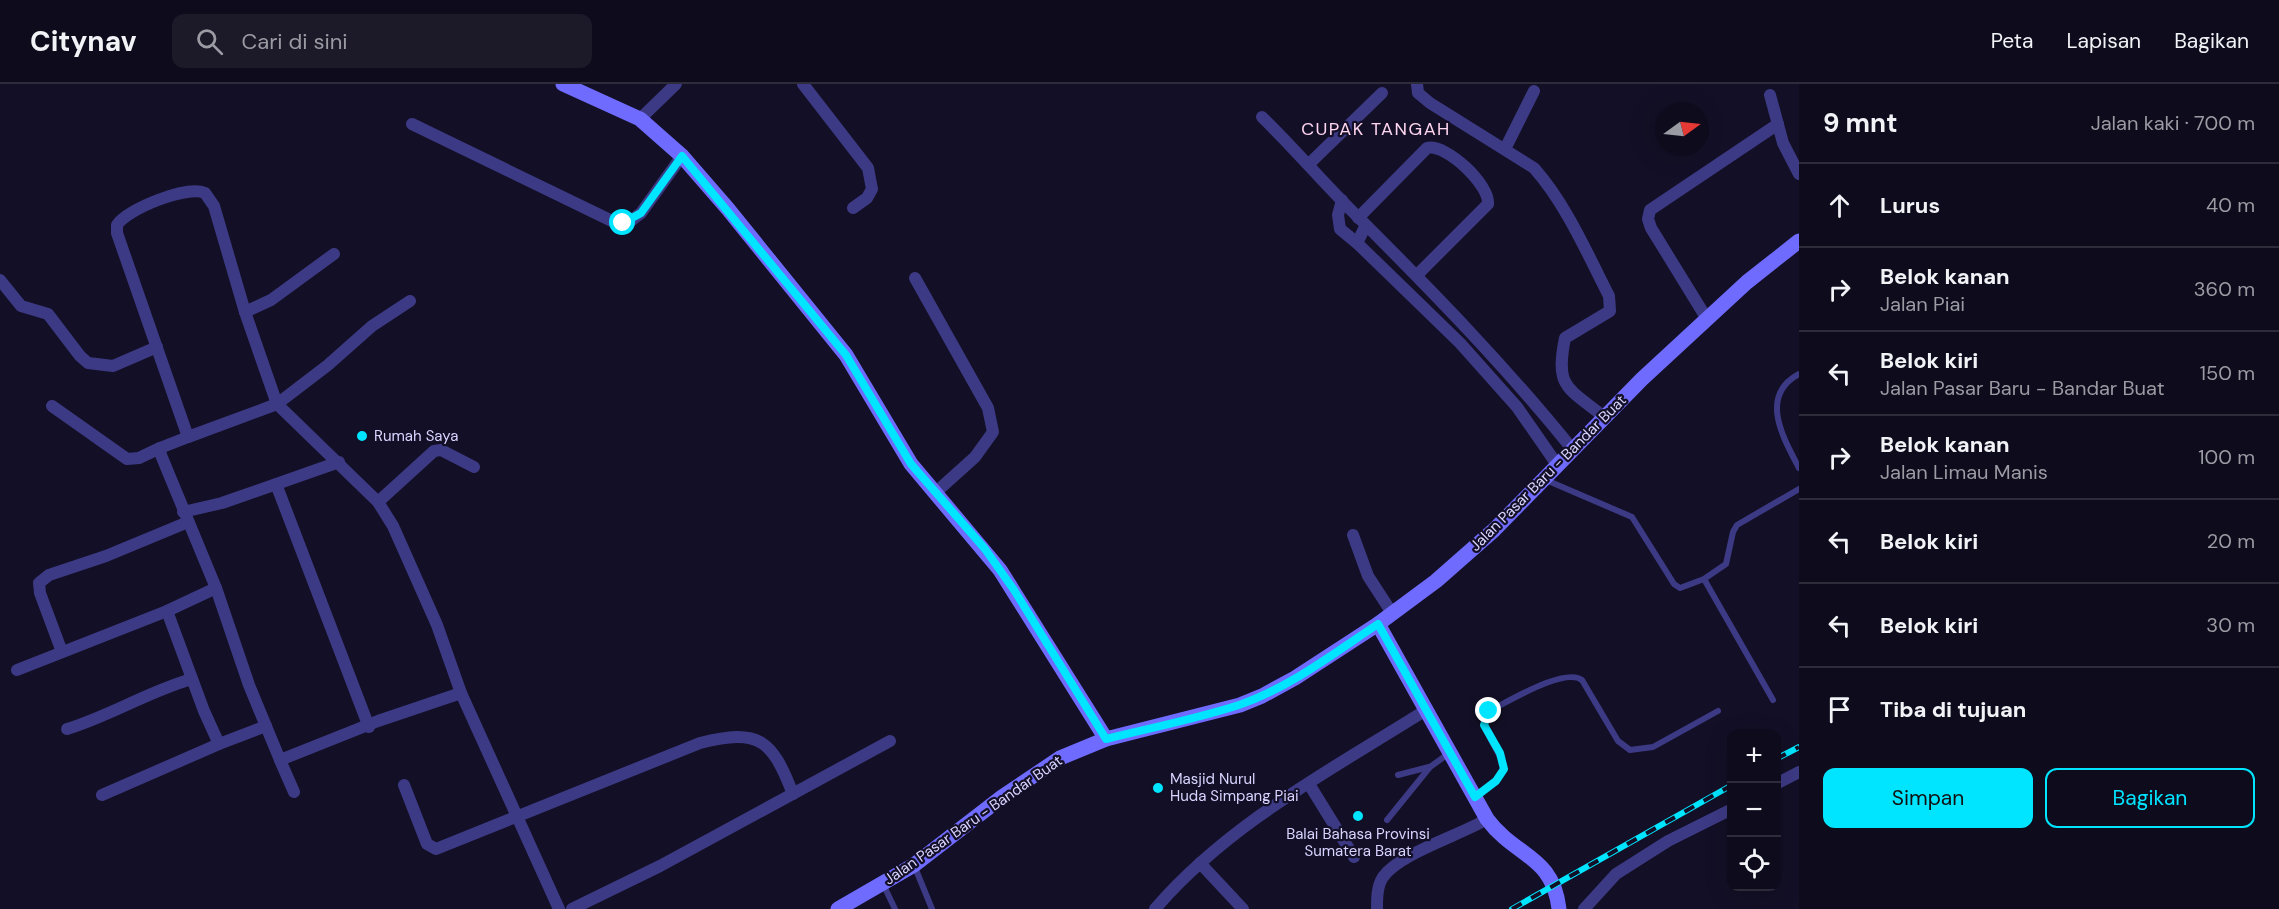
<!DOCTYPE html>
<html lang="id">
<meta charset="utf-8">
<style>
:root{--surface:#0e0b1c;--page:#1c1929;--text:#f1f3f6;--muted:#9b9ba3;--line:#2e2b3b;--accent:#00e5ff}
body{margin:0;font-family:"DM Sans",sans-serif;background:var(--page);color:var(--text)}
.controls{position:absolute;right:18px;bottom:18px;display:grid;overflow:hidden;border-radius:12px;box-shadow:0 6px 24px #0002}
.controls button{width:54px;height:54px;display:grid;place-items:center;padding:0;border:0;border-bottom:2px solid var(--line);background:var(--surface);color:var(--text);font:30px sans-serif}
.compass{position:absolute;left:1655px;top:18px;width:54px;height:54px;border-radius:50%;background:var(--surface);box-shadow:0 6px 24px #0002;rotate:75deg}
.stop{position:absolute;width:18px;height:18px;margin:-14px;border:4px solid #00e5ff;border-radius:50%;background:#fff}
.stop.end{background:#00e5ff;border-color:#fff;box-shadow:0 2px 6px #0008}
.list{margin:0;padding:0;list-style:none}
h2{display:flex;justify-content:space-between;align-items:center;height:78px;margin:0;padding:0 24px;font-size:26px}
h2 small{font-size:20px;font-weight:400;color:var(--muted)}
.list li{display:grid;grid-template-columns:39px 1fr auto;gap:18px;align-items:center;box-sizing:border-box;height:84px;padding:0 24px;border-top:2px solid var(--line)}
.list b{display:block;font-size:22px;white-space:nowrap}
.list p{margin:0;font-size:20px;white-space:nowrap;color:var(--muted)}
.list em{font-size:20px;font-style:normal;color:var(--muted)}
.actions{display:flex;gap:12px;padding:18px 24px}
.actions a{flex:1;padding:14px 0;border:2px solid var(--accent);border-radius:12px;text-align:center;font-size:21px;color:var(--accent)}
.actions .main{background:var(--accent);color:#111}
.icon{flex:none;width:33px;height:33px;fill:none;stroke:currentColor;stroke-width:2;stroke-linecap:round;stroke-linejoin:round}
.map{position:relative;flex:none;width:1799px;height:825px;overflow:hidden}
header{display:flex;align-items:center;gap:36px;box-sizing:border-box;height:84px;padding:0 30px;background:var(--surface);border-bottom:2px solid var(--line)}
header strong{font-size:28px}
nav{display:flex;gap:33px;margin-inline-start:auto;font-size:21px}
.search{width:420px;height:54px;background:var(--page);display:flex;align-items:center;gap:15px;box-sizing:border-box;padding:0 21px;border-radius:12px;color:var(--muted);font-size:22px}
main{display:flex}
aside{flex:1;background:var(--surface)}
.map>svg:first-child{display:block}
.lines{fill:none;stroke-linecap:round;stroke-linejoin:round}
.lane{stroke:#3d3a85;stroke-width:6}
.street{stroke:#3d3a85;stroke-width:12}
.secondary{stroke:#6f6bff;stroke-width:15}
.rail-casing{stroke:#00e5ff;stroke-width:6}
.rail{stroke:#130f26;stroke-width:4;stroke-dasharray:11;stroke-linecap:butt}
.route{stroke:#00e5ff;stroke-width:8}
.poi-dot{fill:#00e5ff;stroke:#130f26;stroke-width:2}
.labels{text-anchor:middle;stroke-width:4.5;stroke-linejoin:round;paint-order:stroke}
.poi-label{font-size:15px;fill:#d9d4ff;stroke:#130f26;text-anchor:start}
.street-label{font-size:15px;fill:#d9d4ff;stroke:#130f26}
.quarter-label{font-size:18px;letter-spacing:1.5px;fill:#ffd6f0;stroke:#130f26}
</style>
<header>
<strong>Citynav</strong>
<div class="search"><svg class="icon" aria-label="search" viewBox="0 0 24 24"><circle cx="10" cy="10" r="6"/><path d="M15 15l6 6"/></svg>Cari di sini</div>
<nav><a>Peta</a><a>Lapisan</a><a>Bagikan</a></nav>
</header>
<main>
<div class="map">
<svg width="1799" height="825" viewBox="0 0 1799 825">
<rect width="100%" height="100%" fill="#130f26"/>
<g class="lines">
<g class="lane">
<path d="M1799,290C1758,312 1784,355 1799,384"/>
<path d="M1546,396L1632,433L1674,500L1680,504L1704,495L1726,480L1733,448L1737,441L1799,405"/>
<path d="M1704,495L1773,616"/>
<path d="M1398,691L1429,683"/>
<path d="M1476,713L1496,697L1504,685C1502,666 1475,644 1489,627C1508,618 1564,583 1582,596L1618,657L1630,666L1653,663L1718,627"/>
<path d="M1387,736L1430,683L1448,670"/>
<path d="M914,781L932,825"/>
<path d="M883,800L895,825"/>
</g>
<g class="street">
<path d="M803,0L868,84L872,105L867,114L853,124"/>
<path d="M1417,0L1418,9L1430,19L1534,84C1566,120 1587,169 1609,212L1610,227L1565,254C1555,304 1567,303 1604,333"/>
<path d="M1770,11L1783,59L1799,90"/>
<path d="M1262,33C1296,66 1326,102 1360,135C1434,209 1507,284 1573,366"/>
<path d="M640,35L676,0"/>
<path d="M412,40L612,137L628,139L641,129L682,72"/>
<path d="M1505,65L1534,7"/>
<path d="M1310,79L1382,9"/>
<path d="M1342,116L1338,131L1340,145L1357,159"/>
<path d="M1358,134L1427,64C1446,59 1490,101 1488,120L1417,191"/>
<path d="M1366,141L1357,159L1460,259L1517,323L1558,382"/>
<path d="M915,194L988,324L993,348L975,373L935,409"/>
<path d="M0,196L21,222L48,230L80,272L88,279L113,282L157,263"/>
<path d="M245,228L271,216L334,170"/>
<path d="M1707,235L1651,144L1648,135L1650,126L1778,40"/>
<path d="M52,322L127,375L139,374L160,364"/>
<path d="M188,353L277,320L328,281L372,242L410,217"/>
<path d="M276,400L369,643"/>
<path d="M378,418L434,367L441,366L474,383"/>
<path d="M183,428L222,419L339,378"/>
<path d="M1353,451L1368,492L1392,529"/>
<path d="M62,568L40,509L39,499L49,491L106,472L188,438"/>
<path d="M17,586L167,527"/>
<path d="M67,645C110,632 149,607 192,595"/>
<path d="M219,660L266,642"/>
<path d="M280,676L249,601L216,504L161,371L160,364L188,353L117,149V141C127,125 187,101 205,109L214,122L245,228L277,320L378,418L393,442L437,541L461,609L559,825"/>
<path d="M1309,700L1354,773"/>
<path d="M1776,700L1799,688"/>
<path d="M404,701L427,760L436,765L700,659C760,644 772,656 793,710"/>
<path d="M294,708L280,676L378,637L461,609"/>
<path d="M102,711L219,660L204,627L167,527L216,504"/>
<path d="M1200,779L1243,825"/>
<path d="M572,825L660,782L890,657"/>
<path d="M1155,825C1229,739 1331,686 1426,626"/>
<path d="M1377,825C1377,814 1377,802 1383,793C1400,769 1461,751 1487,735"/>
<path d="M1584,825L1616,790L1668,757L1732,725"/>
</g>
<g class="secondary">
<path d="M563,0L640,35L682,72L728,125L846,271L911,380L1000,486L1106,655"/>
<path d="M1378,540L1487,735C1516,774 1553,771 1559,825"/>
<path d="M838,825L914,781L1002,713L1060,674L1106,655L1240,621L1262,612L1295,594L1378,540L1436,497L1494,446L1642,295L1747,198L1799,157"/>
</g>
<g class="rail-casing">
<g id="rail">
<path d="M1776,675L1799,663"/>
<path d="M1512,825L1732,701"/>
</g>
</g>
<use href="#rail" class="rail"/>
</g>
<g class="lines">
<path class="route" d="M623,139L641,129L682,72L846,271L911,380L985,465L1014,506L1106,655C1150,644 1196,635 1239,621C1289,604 1334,569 1378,540L1475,713L1496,697L1504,685L1500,669L1484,641L1489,627"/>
</g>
<g class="poi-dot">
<circle cx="362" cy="352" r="6"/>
<circle cx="1158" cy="704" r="6"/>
<circle cx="1358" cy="732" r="6"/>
</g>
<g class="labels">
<g class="poi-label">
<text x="374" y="357">Rumah Saya</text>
<text x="1170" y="700">Masjid Nurul<tspan x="1170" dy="17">Huda Simpang Piai</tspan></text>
<text x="1358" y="755" text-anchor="middle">Balai Bahasa Provinsi<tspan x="1358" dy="17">Sumatera Barat</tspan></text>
</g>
<g class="street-label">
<text transform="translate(1548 389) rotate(-45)" y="5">Jalan Pasar Baru - Bandar Buat</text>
<text transform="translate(973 736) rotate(-35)" y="5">Jalan Pasar Baru - Bandar Buat</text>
</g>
<g class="quarter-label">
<text x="1376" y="51">CUPAK TANGAH</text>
</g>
</g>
</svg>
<div class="controls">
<button>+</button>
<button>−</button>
<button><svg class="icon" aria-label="locate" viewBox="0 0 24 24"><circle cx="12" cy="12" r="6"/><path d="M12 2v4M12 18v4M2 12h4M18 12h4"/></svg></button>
</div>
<svg class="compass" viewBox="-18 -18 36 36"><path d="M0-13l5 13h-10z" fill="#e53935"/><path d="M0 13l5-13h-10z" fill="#9b9ba3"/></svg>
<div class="stop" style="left:623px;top:139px"></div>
<div class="stop end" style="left:1489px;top:627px"></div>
</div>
<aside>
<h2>9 mnt<small>Jalan kaki · 700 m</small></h2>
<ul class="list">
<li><svg class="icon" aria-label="ahead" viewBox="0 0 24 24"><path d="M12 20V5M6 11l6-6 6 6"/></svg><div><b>Lurus</b></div><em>40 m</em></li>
<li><svg class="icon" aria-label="right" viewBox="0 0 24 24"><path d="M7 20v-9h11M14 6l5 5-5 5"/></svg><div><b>Belok kanan</b><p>Jalan Piai</p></div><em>360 m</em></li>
<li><svg class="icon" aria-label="left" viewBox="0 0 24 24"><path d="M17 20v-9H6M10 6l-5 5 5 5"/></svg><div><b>Belok kiri</b><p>Jalan Pasar Baru - Bandar Buat</p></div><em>150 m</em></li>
<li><svg class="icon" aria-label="right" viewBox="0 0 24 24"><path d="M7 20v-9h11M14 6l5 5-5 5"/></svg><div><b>Belok kanan</b><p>Jalan Limau Manis</p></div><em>100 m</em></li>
<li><svg class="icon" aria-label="left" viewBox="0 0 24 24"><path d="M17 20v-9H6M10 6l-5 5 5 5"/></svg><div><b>Belok kiri</b></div><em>20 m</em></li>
<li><svg class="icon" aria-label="left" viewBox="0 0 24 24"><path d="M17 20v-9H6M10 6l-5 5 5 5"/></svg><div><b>Belok kiri</b></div><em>30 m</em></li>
<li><svg class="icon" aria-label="arrive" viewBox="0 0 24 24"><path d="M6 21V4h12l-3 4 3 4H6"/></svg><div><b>Tiba di tujuan</b></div></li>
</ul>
<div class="actions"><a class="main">Simpan</a><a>Bagikan</a></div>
</aside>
</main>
